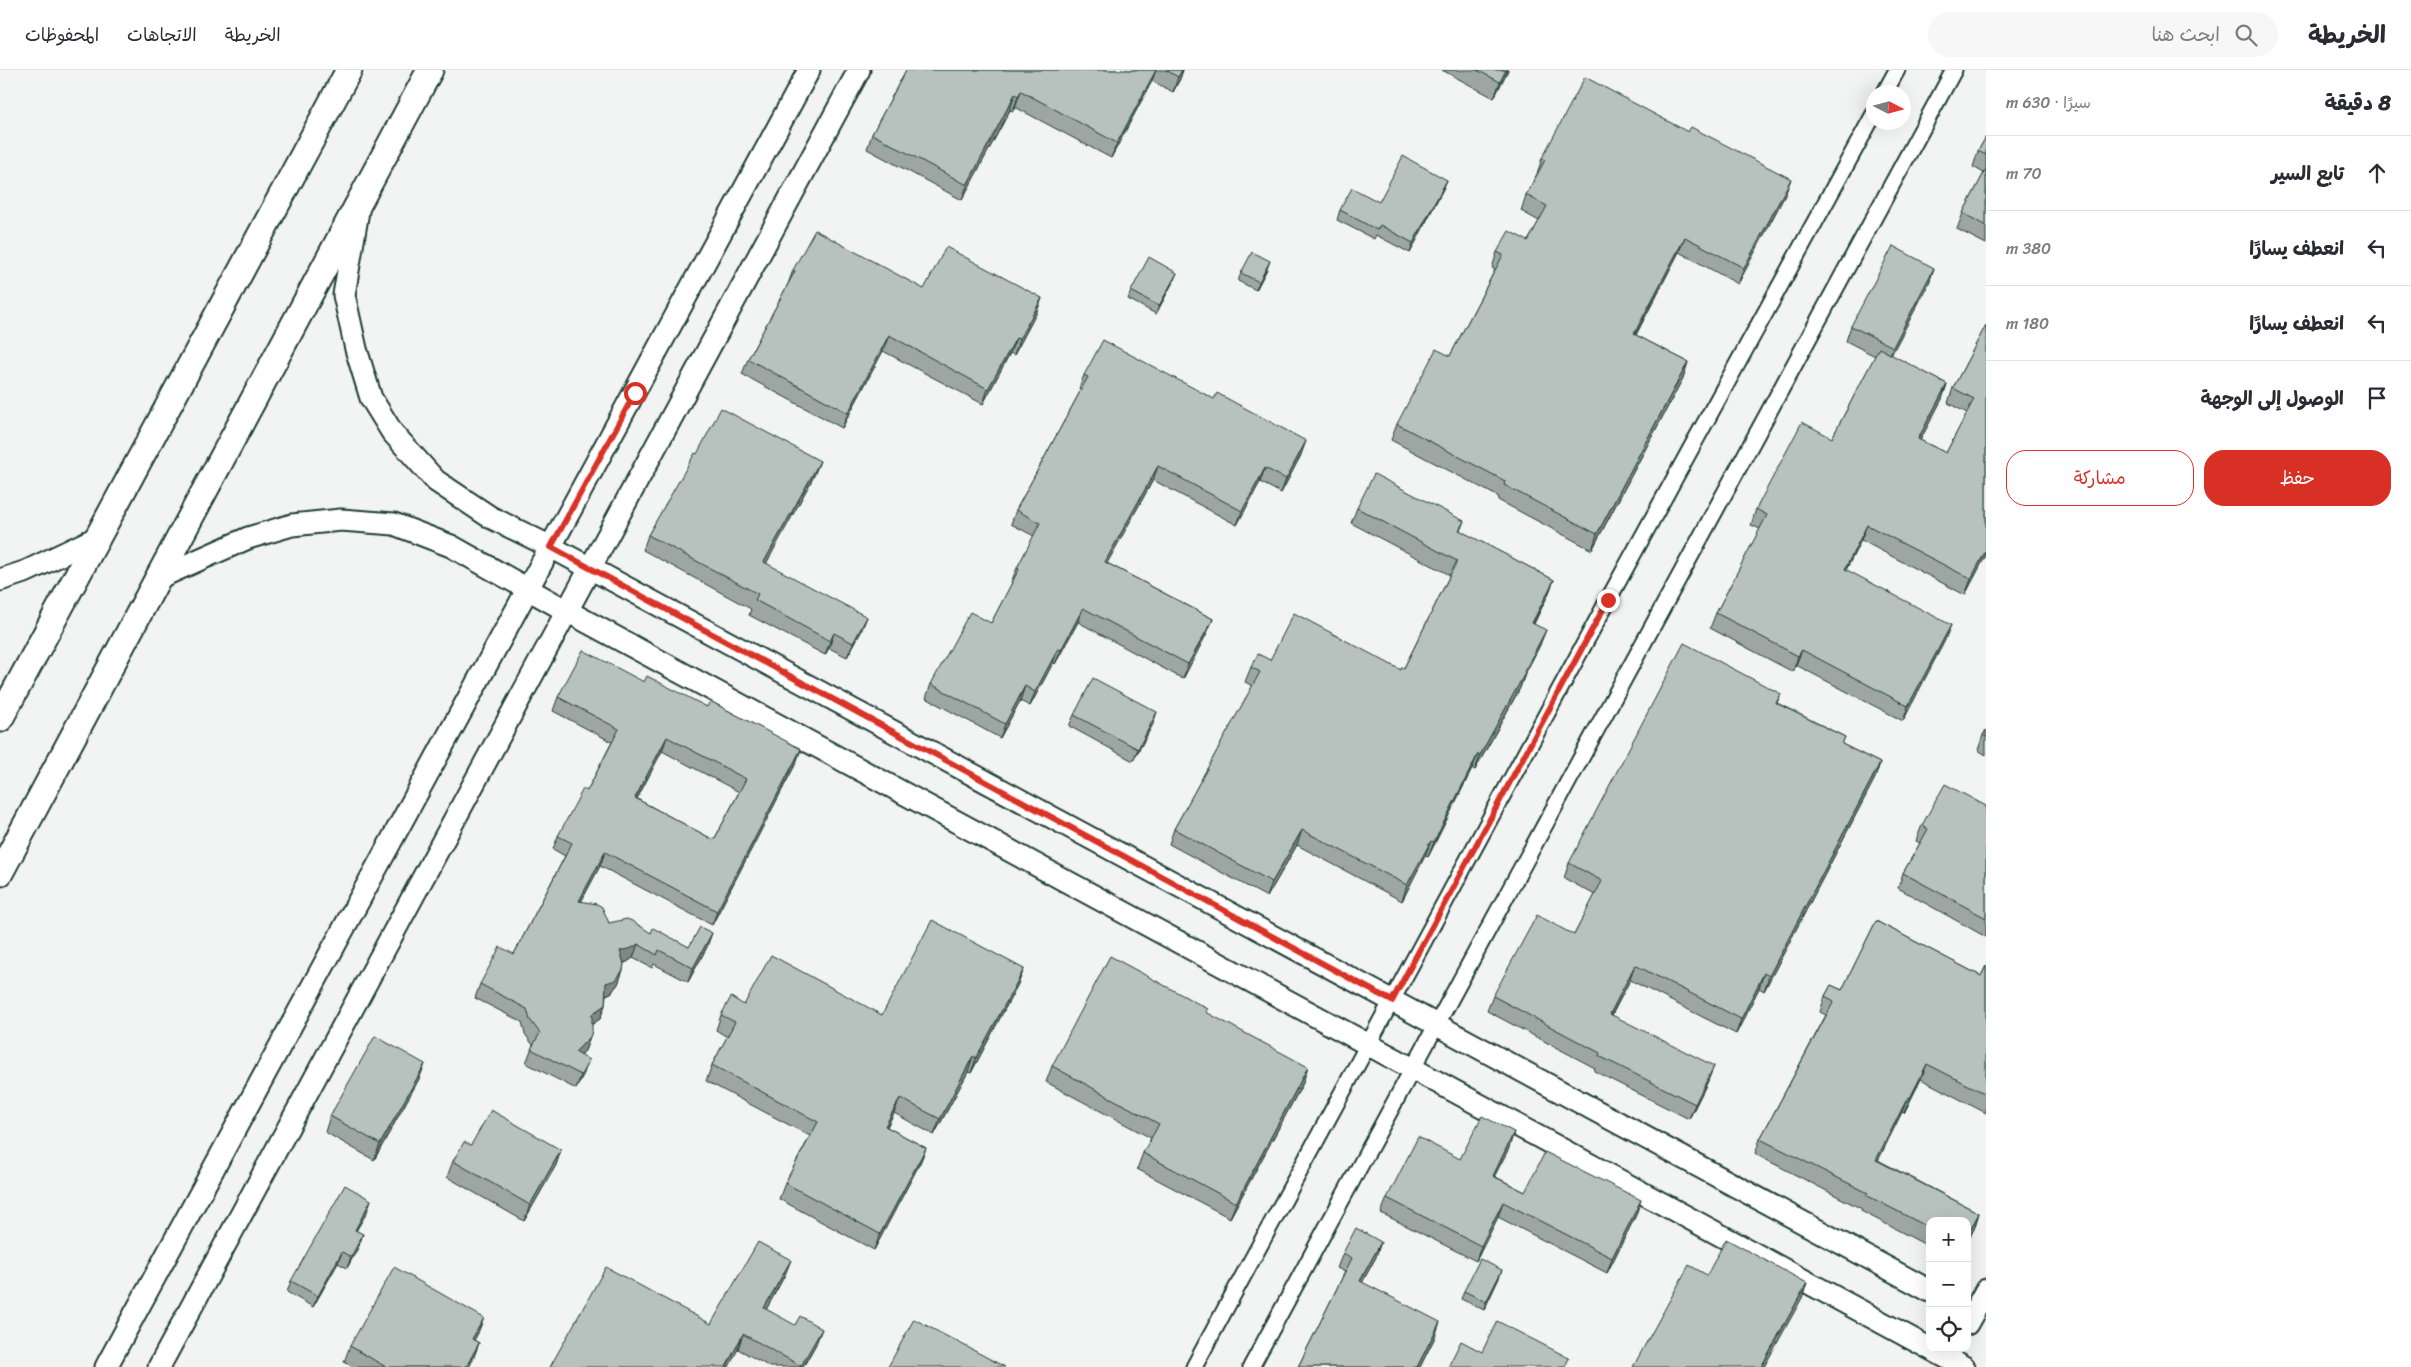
<!DOCTYPE html>
<html lang="ar">
<meta charset="utf-8">
<style>
:root{--surface:#fff;--page:#f7f7f7;--text:#2b2b33;--muted:#7c7c81;--line:#e1e1e2;--accent:#d93025}
body{margin:0;font-family:Sriracha,"Playpen Sans Arabic",sans-serif;background:var(--page);color:var(--text);direction:rtl}
.controls{position:absolute;right:15px;bottom:15px;display:grid;overflow:hidden;border-radius:10px;box-shadow:0 5px 20px #0002}
.controls button{width:45px;height:45px;display:grid;place-items:center;padding:0;border:0;border-bottom:1px solid var(--line);background:var(--surface);color:var(--text);font:25px sans-serif}
.compass{position:absolute;left:1866px;top:15px;width:45px;height:45px;border-radius:50%;background:var(--surface);box-shadow:0 5px 20px #0002;rotate:96deg}
.stop{position:absolute;width:15px;height:15px;margin:-11px;border:4px solid #d93025;border-radius:50%;background:#fff}
.stop.end{background:#d93025;border-color:#fff;box-shadow:0 1px 5px #0008}
.list{margin:0;padding:0;list-style:none}
h2{display:flex;justify-content:space-between;align-items:center;height:65px;margin:0;padding:0 20px;font-size:21px}
h2 small{font-size:16px;font-weight:400;color:var(--muted)}
.list li{display:grid;grid-template-columns:32px 1fr auto;gap:15px;align-items:center;box-sizing:border-box;height:75px;padding:0 20px;border-top:1px solid var(--line)}
.list b{display:block;font-size:19px;white-space:nowrap}
.list em{font-size:16px;font-style:normal;color:var(--muted)}
.actions{display:flex;gap:10px;padding:15px 20px}
.actions a{flex:1;padding:11px 0;border:1px solid var(--accent);border-radius:20px;text-align:center;font-size:18px;color:var(--accent)}
.actions .main{background:var(--accent);color:#fff}
.icon{flex:none;width:28px;height:28px;fill:none;stroke:currentColor;stroke-width:2;stroke-linecap:round;stroke-linejoin:round}
.map{position:relative;flex:none;width:1986px;height:1297px;overflow:hidden;direction:ltr}
header{display:flex;align-items:center;gap:30px;box-sizing:border-box;height:70px;padding:0 25px;background:var(--surface);border-bottom:1px solid var(--line)}
header strong{font-size:24px}
nav{display:flex;gap:28px;margin-inline-start:auto;font-size:18px}
.search{width:350px;height:45px;background:var(--page);display:flex;align-items:center;gap:12px;box-sizing:border-box;padding:0 18px;border-radius:28px;color:var(--muted);font-size:19px}
main{display:flex}
aside{flex:1;background:var(--surface)}
.map>svg:first-child{display:block}
.lines{fill:none;stroke-linecap:round;stroke-linejoin:round}
.street-casing{stroke:#1f3d34;stroke-width:19}
.secondary-casing{stroke:#1f3d34;stroke-width:25}
.primary-casing{stroke:#1f3d34;stroke-width:29}
.street{stroke:#fff;stroke-width:15}
.secondary{stroke:#fff;stroke-width:21}
.primary{stroke:#fff;stroke-width:25}
.wall{fill:#9da6a3;stroke:#1f3d34;fill-rule:evenodd}
.shaded-wall{fill:#808784;stroke:#1f3d34}
.building{fill:#b7c1bd;stroke:#1f3d34;fill-rule:evenodd}
.route{stroke:#d93025;stroke-width:6}
</style>
<header>
<strong>الخريطة</strong>
<div class="search"><svg class="icon" aria-label="search" viewBox="0 0 24 24"><circle cx="10" cy="10" r="6"/><path d="M15 15l6 6"/></svg>ابحث هنا</div>
<nav><a>الخريطة</a><a>الاتجاهات</a><a>المحفوظات</a></nav>
</header>
<main>
<aside>
<h2>8 دقيقة<small>سيرًا · 630 m</small></h2>
<ul class="list">
<li><svg class="icon" aria-label="ahead" viewBox="0 0 24 24"><path d="M12 20V5M6 11l6-6 6 6"/></svg><div><b>تابع السير</b></div><em>70 m</em></li>
<li><svg class="icon" aria-label="left" viewBox="0 0 24 24"><path d="M17 20v-9H6M10 6l-5 5 5 5"/></svg><div><b>انعطف يسارًا</b></div><em>380 m</em></li>
<li><svg class="icon" aria-label="left" viewBox="0 0 24 24"><path d="M17 20v-9H6M10 6l-5 5 5 5"/></svg><div><b>انعطف يسارًا</b></div><em>180 m</em></li>
<li><svg class="icon" aria-label="arrive" viewBox="0 0 24 24"><path d="M6 21V4h12l-3 4 3 4H6"/></svg><div><b>الوصول إلى الوجهة</b></div></li>
</ul>
<div class="actions"><a class="main">حفظ</a><a>مشاركة</a></div>
</aside>
<div class="map">
<svg width="1986" height="1297" viewBox="0 0 1986 1297">
<rect width="100%" height="100%" fill="#f2f3f3"/>
<filter id="ink" filterUnits="userSpaceOnUse"><feTurbulence type="fractalNoise" baseFrequency=".02" numOctaves="2"/><feDisplacementMap in="SourceGraphic" scale="10" xChannelSelector="R" yChannelSelector="G"/><feConvolveMatrix kernelMatrix="1 2 1 2 8 2 1 2 1" color-interpolation-filters="sRGB"/></filter>
<g filter="url(#ink)">
<g class="lines">
<g class="street-casing">
<g id="street">
<path d="M1885,22L1897,0"/>
<path d="M1194,1297L1608,530L1874,44"/>
<path d="M1251,1297L1954,0"/>
</g>
</g>
<g class="secondary-casing">
<g id="secondary">
<path d="M358,141L344,225L356,279L371,328L392,362L436,411L490,447L551,477L1930,1221"/>
<path d="M158,508L248,468L292,455L341,450L394,454L451,476L567,541L1964,1297"/>
<path d="M0,510L27,501L96,468"/>
<path d="M1967,1254L1986,1220"/>
<path d="M106,1297L809,0"/>
<path d="M159,1297L859,0"/>
</g>
</g>
<g class="primary-casing">
<g id="primary">
<path d="M0,649L349,0"/>
<path d="M0,803L430,0"/>
</g>
</g>
<use href="#street" class="street"/>
<use href="#secondary" class="secondary"/>
<use href="#primary" class="primary"/>
</g>
<g class="wall">
<path d="M906,0H1183L1180,9L1173,22L1152,11L1111,88L1015,37L1013,41L1010,40L962,130L867,79L872,64Z"/>
<path d="M1442,0H1508L1494,28Z"/>
<path d="M1986,67V174L1957,159L1963,143L1984,103L1973,97L1978,81Z"/>
<path d="M1542,88L1785,125L1738,214L1679,182L1636,265L1688,292L1683,308L1592,480L1498,430L1499,427L1391,370L1397,354L1450,286L1495,200L1492,198L1497,182L1528,171L1539,151L1521,141L1526,125L1537,104Z"/>
<path d="M1447,110L1443,119L1410,183L1376,165L1374,169L1337,150L1340,140L1379,132Z"/>
<path d="M1934,198L1929,213L1891,285L1947,314L1942,329L1920,370L1946,383L1967,343L1948,333L1953,318L1986,255V485L1965,525L1861,470L1846,500L1945,570L1903,651L1796,595L1793,602L1710,558L1716,543L1760,459L1751,455L1756,439L1832,368L1875,286L1846,271L1851,256Z"/>
<path d="M1267,199L1256,220L1238,211L1241,203Z"/>
<path d="M793,200L924,219L1042,228L1036,244L1014,285L1010,283L983,334L883,281L842,358L742,304L748,289L788,214Z"/>
<path d="M1174,210L1156,244L1128,229L1131,221Z"/>
<path d="M1084,305L1301,385L1281,423L1260,412L1237,455L1153,410L1107,493L1213,549L1207,563L1183,609L1078,552L1055,594L1053,593L1030,636L1020,631L1000,668L926,628L931,614L991,553L1012,513L1011,512L1017,498L1034,466L1011,454L1016,440L1081,320L1079,319Z"/>
<path d="M697,384L814,406L766,493L861,562L847,587L829,578L825,585L749,545L751,539L643,480L648,465Z"/>
<path d="M1357,438L1464,451L1460,461L1554,510L1548,525L1534,554L1540,575L1525,604L1520,618L1475,700L1472,699L1428,787L1425,786L1402,831L1297,775L1267,827L1169,774L1174,759L1253,616L1245,612L1251,597L1270,590L1401,600L1404,598L1450,505L1351,453Z"/>
<path d="M644,612L707,637L801,679L796,693L712,855L600,796L581,832L609,853L651,863L689,877H707L688,912L654,894L652,898L633,888L627,892L624,893L623,900L618,914L611,923L606,925L605,935L600,949L592,954L587,975L585,981L581,985L584,1003L576,1019L526,993L533,975L525,964L522,952L475,928L480,914L514,884L565,786L553,779L558,766L587,721L612,672L553,641L558,627ZM662,681L739,722L714,770L637,729Z"/>
<path d="M1781,624L1777,633L1845,667L1842,674L1880,693L1875,708L1764,921L1759,918L1736,964L1630,910L1612,945L1708,1011L1689,1049L1594,1001L1595,998L1487,941L1493,926L1574,865L1595,825L1564,808L1569,793Z"/>
<path d="M1074,645L1153,654L1133,691L1069,656Z"/>
<path d="M1986,660V685L1978,680L1983,665Z"/>
<path d="M1986,736V867L1898,818L1903,803L1920,773L1916,771L1922,755Z"/>
<path d="M1876,851L1981,906L1986,896V1043L1921,1009L1904,1043L1902,1042L1878,1090L1979,1143L1974,1159L1967,1171V1151H1930V1177L1861,1141L1862,1139L1755,1084L1760,1069L1826,945L1820,942L1825,926L1831,915L1842,920Z"/>
<path d="M1024,899L1018,914L971,1003L968,1002L934,1065L894,1043L887,1057L926,1078L920,1093L874,1180L779,1129L785,1113L810,1066L706,1011L712,995L727,967L716,960L721,945L744,935L882,945Z"/>
<path d="M1207,943L1303,1013L1230,1148L1137,1099L1143,1083L1151,1068L1046,1012L1052,996Z"/>
<path d="M425,994L419,1009L374,1090L325,1062L330,1046Z"/>
<path d="M471,1075L561,1080L556,1095L524,1151L447,1107L453,1091Z"/>
<path d="M1509,1078L1494,1106L1525,1122L1636,1145L1607,1203L1498,1147L1476,1191L1381,1143L1387,1128L1460,1089Z"/>
<path d="M367,1142L356,1161L359,1176L347,1198L338,1193L313,1237L287,1222L291,1211Z"/>
<path d="M1343,1183L1376,1187L1362,1212L1435,1267L1420,1297H1298L1345,1202L1337,1198Z"/>
<path d="M785,1205L766,1239L816,1274L803,1297H770L738,1279L711,1254Z"/>
<path d="M1499,1208L1484,1240L1461,1229L1464,1221Z"/>
<path d="M478,1263L474,1270L479,1273L473,1289L469,1297H353L344,1292L350,1276Z"/>
</g>
<g class="shaded-wall">
<path d="M1156,0L1152,11L1111,88L1117,73Z"/>
<path d="M1182,0H1183L1180,9L1173,22L1178,7Z"/>
<path d="M1506,0H1508L1494,28L1500,12Z"/>
<path d="M1021,21L1015,37L1013,41L1018,26Z"/>
<path d="M1015,24L1010,40L962,130L967,115Z"/>
<path d="M1791,109L1785,125L1738,214L1744,198Z"/>
<path d="M1447,110L1443,119L1410,183L1413,173Z"/>
<path d="M1685,167L1679,182L1628,279L1634,264Z"/>
<path d="M1270,191L1267,199L1256,220L1259,212Z"/>
<path d="M1934,198L1929,213L1887,293L1893,277Z"/>
<path d="M1177,203L1174,210L1156,244L1159,236Z"/>
<path d="M1042,228L1036,244L1014,285L1019,269Z"/>
<path d="M889,265L883,281L842,358L848,343Z"/>
<path d="M1016,268L1010,283L983,334L988,319Z"/>
<path d="M1688,292L1683,308L1592,480L1597,464Z"/>
<path d="M1947,314L1942,329L1913,384L1918,369Z"/>
<path d="M1306,371L1301,385L1281,423L1286,409Z"/>
<path d="M820,391L814,406L759,507L764,492Z"/>
<path d="M1158,396L1153,410L1100,506L1105,492Z"/>
<path d="M1265,398L1260,412L1237,455L1242,441Z"/>
<path d="M1867,455L1861,470L1839,514L1845,499Z"/>
<path d="M1986,480V485L1965,525L1971,509Z"/>
<path d="M1554,510L1548,525L1526,568L1532,553Z"/>
<path d="M1083,538L1078,552L1055,594L1061,580Z"/>
<path d="M867,547L861,562L847,587L853,573Z"/>
<path d="M1213,549L1207,563L1183,609L1188,594Z"/>
<path d="M1951,555L1945,570L1903,651L1908,636Z"/>
<path d="M1546,560L1540,575L1525,604L1520,618L1475,700L1480,685Z"/>
<path d="M834,563L829,578L825,585L830,571Z"/>
<path d="M1058,579L1053,593L1030,636L1035,622Z"/>
<path d="M1802,580L1796,595L1793,602L1798,586Z"/>
<path d="M1025,616L1020,631L1000,668L1005,654Z"/>
<path d="M1157,642L1153,654L1133,691L1138,679Z"/>
<path d="M667,667L662,681L630,742L635,728Z"/>
<path d="M801,679L796,693L712,855L717,841Z"/>
<path d="M1478,684L1472,699L1428,787L1434,772Z"/>
<path d="M1880,693L1875,708L1764,921L1769,906Z"/>
<path d="M1302,760L1297,775L1267,827L1272,812Z"/>
<path d="M1431,771L1425,786L1402,831L1407,815Z"/>
<path d="M605,782L600,796L574,845L579,831Z"/>
<path d="M712,863L707,877L688,912L693,898Z"/>
<path d="M638,874L633,888L627,892L615,894L620,881Z"/>
<path d="M1635,895L1630,910L1604,959L1610,944Z"/>
<path d="M1024,899L1018,914L971,1003L976,988Z"/>
<path d="M623,900L618,914L611,923L601,926L606,913Z"/>
<path d="M1764,903L1759,918L1736,964L1741,949Z"/>
<path d="M605,935L600,949L587,958L592,944Z"/>
<path d="M592,961L585,981L570,996L575,982Z"/>
<path d="M973,986L968,1002L934,1065L940,1049Z"/>
<path d="M589,990L584,1003L576,1019L581,1005Z"/>
<path d="M425,994L419,1009L374,1090L380,1074Z"/>
<path d="M1927,994L1921,1009L1904,1043L1910,1028Z"/>
<path d="M1714,996L1708,1011L1689,1049L1695,1034Z"/>
<path d="M1308,997L1303,1013L1230,1148L1236,1133Z"/>
<path d="M1908,1027L1902,1042L1871,1105L1876,1090Z"/>
<path d="M900,1028L894,1043L879,1071L885,1056Z"/>
<path d="M1514,1062L1509,1078L1487,1121L1493,1106Z"/>
<path d="M926,1078L920,1093L874,1180L880,1164Z"/>
<path d="M561,1080L556,1095L524,1151L530,1135Z"/>
<path d="M371,1130L367,1142L350,1171L355,1160Z"/>
<path d="M1641,1130L1636,1145L1607,1203L1612,1188Z"/>
<path d="M1503,1132L1498,1147L1476,1191L1481,1176Z"/>
<path d="M1979,1143L1974,1159L1967,1171V1166Z"/>
<path d="M363,1164L359,1176L347,1198L351,1187Z"/>
<path d="M1381,1172L1376,1187L1355,1226L1360,1211Z"/>
<path d="M342,1182L338,1193L313,1237L318,1226Z"/>
<path d="M791,1190L785,1205L759,1253L764,1238Z"/>
<path d="M1502,1200L1499,1208L1484,1240L1486,1232Z"/>
<path d="M1807,1213L1802,1228L1764,1297H1761Z"/>
<path d="M484,1248L478,1263L466,1285L472,1269Z"/>
<path d="M1440,1252L1435,1267L1420,1297H1417Z"/>
<path d="M822,1259L816,1274L803,1297H800Z"/>
<path d="M743,1264L738,1279L729,1297H726Z"/>
<path d="M479,1273L473,1289L469,1297H466Z"/>
</g>
<g class="building">
<path d="M906,0H1156L1117,73L1021,21L1018,26L1015,24L967,115L872,64Z"/>
<path d="M1166,0H1182L1178,7Z"/>
<path d="M1477,0H1506L1500,12Z"/>
<path d="M1585,7L1688,62L1691,57L1791,109L1744,198L1685,167L1634,264L1688,292L1597,464L1504,415L1505,411L1397,354L1436,279L1450,286L1503,185L1497,182L1509,161L1528,171L1547,136L1526,125L1545,90L1542,88Z"/>
<path d="M1986,67V85L1978,81Z"/>
<path d="M1403,86L1447,110L1413,173L1380,155L1377,160L1340,140L1352,118L1379,132Z"/>
<path d="M1986,99V156L1963,143Z"/>
<path d="M815,160L924,219L946,177L1042,228L1019,269L1016,268L988,319L889,265L848,343L748,289L795,201L793,200Z"/>
<path d="M1893,176L1934,198L1893,277L1851,256Z"/>
<path d="M1252,182L1270,191L1259,212L1241,203Z"/>
<path d="M1149,187L1177,203L1159,236L1131,221Z"/>
<path d="M1986,255V480L1971,509L1867,455L1845,499L1951,555L1908,636L1802,580L1798,586L1716,543L1767,445L1756,439L1802,352L1832,368L1879,278L1947,314L1918,369L1946,383L1974,329L1953,318Z"/>
<path d="M1103,270L1214,329L1217,323L1306,371L1286,409L1265,398L1242,441L1158,396L1105,492L1213,549L1188,594L1083,538L1061,580L1058,579L1035,622L1025,616L1005,654L931,614L970,542L991,553L1019,499L1017,498L1040,453L1016,440L1088,307L1084,305Z"/>
<path d="M721,338L820,391L764,492L867,547L853,573L834,563L830,571L755,530L758,524L648,465L695,383L697,384Z"/>
<path d="M1374,404L1464,451L1459,460L1554,510L1532,553L1546,560L1524,602L1525,603L1480,685L1478,684L1434,772L1431,771L1407,815L1302,760L1272,812L1174,759L1260,602L1251,597L1258,584L1270,590L1294,543L1401,600L1402,597L1404,598L1457,491L1357,438Z"/>
<path d="M1684,573L1781,624L1776,633L1845,667L1842,674L1880,693L1769,906L1764,903L1741,949L1635,895L1610,944L1714,996L1695,1034L1599,986L1600,983L1493,926L1537,845L1574,865L1602,811L1569,793Z"/>
<path d="M583,580L644,612L647,606L707,637L710,631L801,679L717,841L605,782L579,831L597,834L602,837L609,853L627,849L632,851L651,863L653,858L689,877L700,857L712,863L693,898L659,880L657,885L638,874L632,878L620,881L624,894L623,900L616,910L606,913L605,935L592,944V961L590,967L575,982L589,990L581,1005L531,979L540,963L530,950L527,939L480,914L500,877L514,884L572,773L558,766L583,719L587,721L619,659L558,627ZM667,667L746,709L714,770L635,728Z"/>
<path d="M1093,608L1157,642L1138,679L1074,645Z"/>
<path d="M1986,660V667L1983,665Z"/>
<path d="M1945,714L1986,736V848L1903,803L1928,759L1922,755Z"/>
<path d="M932,850L1024,899L976,988L973,986L940,1049L900,1028L885,1056L926,1078L880,1164L785,1113L818,1052L712,995L735,952L721,945L731,927L744,935L771,885L882,945Z"/>
<path d="M1876,851L1981,906L1986,896V1024L1927,994L1910,1028L1908,1027L1876,1090L1979,1143L1967,1166V1151H1930V1158L1866,1125L1868,1123L1760,1069L1834,931L1825,926L1831,915L1842,920Z"/>
<path d="M1110,886L1208,939L1206,942L1308,997L1236,1133L1143,1083L1159,1054L1052,996Z"/>
<path d="M375,966L425,994L380,1074L330,1046Z"/>
<path d="M491,1040L561,1080L530,1135L453,1091L464,1072L471,1075Z"/>
<path d="M1482,1046L1514,1062L1493,1106L1525,1122L1545,1082L1641,1130L1612,1188L1503,1132L1481,1176L1387,1128L1418,1067L1460,1089Z"/>
<path d="M345,1115L371,1130L355,1160L363,1164L351,1187L342,1182L318,1226L291,1211Z"/>
<path d="M1356,1158L1381,1172L1360,1211L1440,1252L1417,1297H1298L1352,1188L1343,1183Z"/>
<path d="M1726,1169L1807,1213L1761,1297H1633L1689,1195L1707,1205Z"/>
<path d="M758,1172L791,1190L764,1238L795,1255L800,1246L822,1259L801,1296L743,1264L726,1297H550L606,1197L711,1254Z"/>
<path d="M1480,1189L1502,1200L1486,1232L1464,1221Z"/>
<path d="M394,1197L484,1248L472,1269L479,1273L466,1297H386L350,1276Z"/>
<path d="M914,1249L1005,1297H888Z"/>
<path d="M1497,1251L1569,1288L1565,1297H1448L1461,1271L1482,1282Z"/>
</g>
</g>
<g class="lines" filter="url(#ink)">
<path class="route" d="M635,323L551,477L1392,931L1608,530"/>
</g>
</svg>
<div class="controls">
<button>+</button>
<button>−</button>
<button><svg class="icon" aria-label="locate" viewBox="0 0 24 24"><circle cx="12" cy="12" r="6"/><path d="M12 2v4M12 18v4M2 12h4M18 12h4"/></svg></button>
</div>
<svg class="compass" viewBox="-18 -18 36 36"><path d="M0-13l5 13h-10z" fill="#e53935"/><path d="M0 13l5-13h-10z" fill="#7c7c81"/></svg>
<div class="stop" style="left:635px;top:323px"></div>
<div class="stop end" style="left:1608px;top:530px"></div>
</div>
</main>
